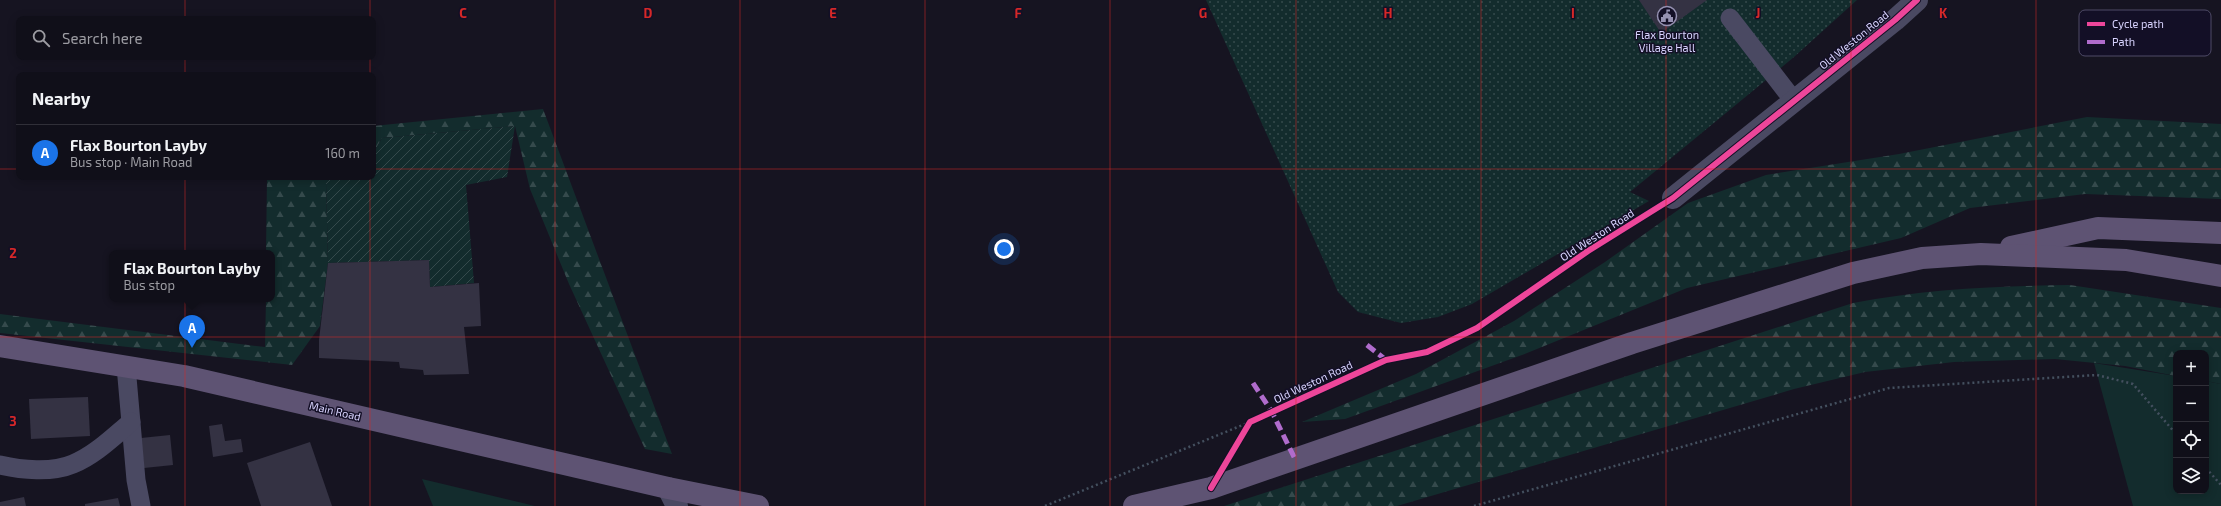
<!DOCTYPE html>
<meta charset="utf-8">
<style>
:root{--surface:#100f19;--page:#1e1d26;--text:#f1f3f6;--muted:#9c9ca2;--line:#302f38;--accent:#1a73e8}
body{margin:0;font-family:"Exo 2",sans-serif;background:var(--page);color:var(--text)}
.controls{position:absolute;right:12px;bottom:12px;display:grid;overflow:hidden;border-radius:8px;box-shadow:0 2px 10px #0003}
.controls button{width:36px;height:36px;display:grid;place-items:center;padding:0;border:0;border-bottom:1px solid var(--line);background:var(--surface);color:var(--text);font:20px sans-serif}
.you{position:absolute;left:1004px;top:249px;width:14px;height:14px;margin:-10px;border:3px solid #fff;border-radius:50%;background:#1a73e8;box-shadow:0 0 0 6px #1a73e833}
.badge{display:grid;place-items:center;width:26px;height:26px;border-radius:50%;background:var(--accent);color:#fff;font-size:13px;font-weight:700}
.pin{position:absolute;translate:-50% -33px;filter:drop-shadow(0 1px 2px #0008)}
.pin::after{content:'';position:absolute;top:21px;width:14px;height:12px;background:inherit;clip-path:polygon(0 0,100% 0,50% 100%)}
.popup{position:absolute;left:109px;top:250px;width:166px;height:52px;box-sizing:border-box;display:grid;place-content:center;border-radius:8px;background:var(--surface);filter:drop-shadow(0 1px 3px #0005);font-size:13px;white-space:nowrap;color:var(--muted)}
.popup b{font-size:15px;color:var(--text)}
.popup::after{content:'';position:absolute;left:50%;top:100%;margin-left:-8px;border:8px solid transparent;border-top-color:var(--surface)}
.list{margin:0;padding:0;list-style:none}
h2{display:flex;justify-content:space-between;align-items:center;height:52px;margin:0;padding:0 16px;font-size:17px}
h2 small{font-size:13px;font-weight:400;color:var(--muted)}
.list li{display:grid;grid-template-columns:26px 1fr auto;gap:12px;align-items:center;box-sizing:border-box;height:56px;padding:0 16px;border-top:1px solid var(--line)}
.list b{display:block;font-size:15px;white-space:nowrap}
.list p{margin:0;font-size:13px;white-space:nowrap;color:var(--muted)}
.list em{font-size:13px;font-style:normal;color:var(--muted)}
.icon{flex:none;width:22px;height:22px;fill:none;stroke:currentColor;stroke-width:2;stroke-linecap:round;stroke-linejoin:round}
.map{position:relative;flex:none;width:2221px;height:506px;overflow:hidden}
.search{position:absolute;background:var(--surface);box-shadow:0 2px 10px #0003;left:16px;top:16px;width:360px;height:44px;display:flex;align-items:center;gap:10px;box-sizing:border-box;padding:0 14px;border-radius:8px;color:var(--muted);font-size:15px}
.panel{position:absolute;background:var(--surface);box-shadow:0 2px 10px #0003;left:16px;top:72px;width:360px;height:108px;border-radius:8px}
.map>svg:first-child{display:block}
.grass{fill:#132c2d}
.forest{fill:url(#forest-firs)}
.park{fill:url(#park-dots)}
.garden{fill:url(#garden-furrows)}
.building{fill:#343243}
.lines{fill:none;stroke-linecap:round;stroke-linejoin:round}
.path{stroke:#44505f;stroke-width:2.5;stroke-dasharray:2 3;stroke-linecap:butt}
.service{stroke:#4a4962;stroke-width:19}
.minor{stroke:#4a4962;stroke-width:22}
.primary{stroke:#5e5373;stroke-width:22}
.quiet{stroke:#b06ccc;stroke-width:5;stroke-dasharray:10 5;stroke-linecap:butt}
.cycleway-casing{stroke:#130f26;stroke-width:8}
.cycleway{stroke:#ed469a;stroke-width:6}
.grid{fill:none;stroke:#d62828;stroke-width:1;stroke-opacity:0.55}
.labels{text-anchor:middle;stroke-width:3;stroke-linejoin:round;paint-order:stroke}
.poi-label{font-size:11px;fill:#d9d4ff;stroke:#130f26}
.street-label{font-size:11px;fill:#d9d4ff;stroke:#130f26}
.key{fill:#130f26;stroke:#4e4a67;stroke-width:1}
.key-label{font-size:11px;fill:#d9d4ff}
.grid-label{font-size:13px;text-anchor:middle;font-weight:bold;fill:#d62828;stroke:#130f26;stroke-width:3;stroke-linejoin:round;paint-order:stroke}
</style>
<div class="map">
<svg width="2221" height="506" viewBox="0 0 2221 506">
<defs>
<pattern id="forest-firs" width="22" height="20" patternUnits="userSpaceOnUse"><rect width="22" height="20" fill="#132c2d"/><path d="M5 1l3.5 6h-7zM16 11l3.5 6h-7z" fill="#354a4c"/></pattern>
<pattern id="park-dots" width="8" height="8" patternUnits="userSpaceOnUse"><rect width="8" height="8" fill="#132c2d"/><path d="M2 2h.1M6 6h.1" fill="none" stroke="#354a4c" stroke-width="1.8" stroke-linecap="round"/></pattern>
<pattern id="garden-furrows" width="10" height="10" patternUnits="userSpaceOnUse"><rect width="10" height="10" fill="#132c2d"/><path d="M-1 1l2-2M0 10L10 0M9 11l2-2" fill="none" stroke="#354a4c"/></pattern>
</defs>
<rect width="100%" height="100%" fill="#161421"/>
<g class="grass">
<path d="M2094,363L2176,376V491H2206V381L2221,384V506H2133Z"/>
<path d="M422,479L535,506H433Z"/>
</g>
<g class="forest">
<path d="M543,109L672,454L645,449L569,284L530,189L515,126L382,138L373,154V126Z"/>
<path d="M2087,117L2221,124V199L2085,194L1970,208L1901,238L1687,288L1522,355L1345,419L1302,422L1416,374L1514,321L1605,262L1688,203L1766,175L1899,154Z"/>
<path d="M267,177H334L326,182L328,263L320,326L292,365L0,333V314L265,347L266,299H272V253H266Z"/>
<path d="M2070,285L2221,308V384L2206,381V353H2176V376L2125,366L2055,359L1954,362L1865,372L1794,389L1397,506H1224L1853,303C1925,289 1997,286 2070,285Z"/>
</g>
<path class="park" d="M1206,0H1857L1794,57L1630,192L1649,201L1472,304L1438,317L1401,323L1358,312L1338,292Z"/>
<path class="garden" d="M515,126L507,177L466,185L474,283L430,287L429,260L328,263L326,181L334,177H373V154L382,138Z"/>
<g class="building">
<path d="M1639,0H1707L1661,33Z"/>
<path d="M429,260L430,287L479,283L481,326L464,327L469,374L424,375L423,370L400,368L399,362L319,358V340L328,263Z"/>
<path d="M88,397L90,436L31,439L29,399Z"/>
<path d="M222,424L225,441L241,439L243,452L213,457L209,426Z"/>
<path d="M170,435L173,465L144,468L141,438Z"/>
<path d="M310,442L332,506H261L247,463Z"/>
<path d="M24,497L26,506H0V502Z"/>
<path d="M118,498L120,506H85V504Z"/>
</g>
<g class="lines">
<g class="path">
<path d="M2206,468L2221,485"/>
<path d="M1045,506L1250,422"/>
<path d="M1474,506L1889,388L2097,375L2133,384L2176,434"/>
</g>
<g class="service">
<path d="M1730,18L1794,101"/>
<path d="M126,366L136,480L141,506"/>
<path d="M0,465C21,470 52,473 73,464C95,455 113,437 131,422"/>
</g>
<g class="minor">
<path d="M1673,198L1895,20L1917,0"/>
<path d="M668,488L677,506"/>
</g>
<g class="primary">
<path d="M2011,247L2098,228L2221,233"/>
<path d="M0,346L184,376L668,488L758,506"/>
<path d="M1134,506L1211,488L1632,343L1853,273L1922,258L1981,254L2126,260L2221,276"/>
</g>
<g class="quiet">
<path d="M1367,345L1386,360"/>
<path d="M1253,383L1272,412L1295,459"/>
</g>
<g class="cycleway-casing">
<path id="cycleway" d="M1211,488L1250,422L1386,360L1427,352L1477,328L1588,251L1673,198L1895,20L1917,0"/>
</g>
<use href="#cycleway" class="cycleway"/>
</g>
<path class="grid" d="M185,0V19M370,0V19M555,0V506M740,0V506M925,0V506M1110,0V506M1296,0V506M1481,0V506M1666,0V506M1851,0V506M2036,0V506M185,57V75M370,57V75M0,169H19M373,169H2221M185,177V506M370,177V506M0,337H2221"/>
<defs>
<g id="civic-ring" transform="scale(1)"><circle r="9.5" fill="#130f26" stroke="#9591b1" stroke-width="1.5"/><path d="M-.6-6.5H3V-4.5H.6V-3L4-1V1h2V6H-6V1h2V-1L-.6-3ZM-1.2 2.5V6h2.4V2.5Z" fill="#9591b1"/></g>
</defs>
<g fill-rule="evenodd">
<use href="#civic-ring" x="1667" y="16"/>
</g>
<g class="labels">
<g class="poi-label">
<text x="1667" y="39">Flax Bourton<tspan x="1667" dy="13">Village Hall</tspan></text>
</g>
<g class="street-label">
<text transform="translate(1854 40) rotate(-39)" y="4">Old Weston Road</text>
<text transform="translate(1597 235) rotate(-33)" y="4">Old Weston Road</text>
<text transform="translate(1313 382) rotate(-25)" y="4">Old Weston Road</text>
<text transform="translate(335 411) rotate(13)" y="4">Main Road</text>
</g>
</g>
<rect x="2079" y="10" width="132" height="46" rx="6" class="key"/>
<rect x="2087" y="22" width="18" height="4" fill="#ed469a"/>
<rect x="2087" y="40" width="18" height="4" fill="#b06ccc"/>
<g class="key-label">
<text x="2112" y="28">Cycle path</text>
<text x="2112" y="46">Path</text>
</g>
<g class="grid-label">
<text x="463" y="18">C</text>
<text x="648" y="18">D</text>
<text x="833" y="18">E</text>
<text x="1018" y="18">F</text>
<text x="1203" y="18">G</text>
<text x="1388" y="18">H</text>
<text x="1573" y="18">I</text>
<text x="1758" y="18">J</text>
<text x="1943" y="18">K</text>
<text x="13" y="258">2</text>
<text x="13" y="426">3</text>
</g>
</svg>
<div class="controls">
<button>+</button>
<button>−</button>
<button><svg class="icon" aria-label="locate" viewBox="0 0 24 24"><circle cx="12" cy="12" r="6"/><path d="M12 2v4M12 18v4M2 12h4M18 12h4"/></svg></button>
<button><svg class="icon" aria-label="layers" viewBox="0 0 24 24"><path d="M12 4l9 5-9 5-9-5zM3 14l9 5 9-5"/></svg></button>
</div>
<div class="you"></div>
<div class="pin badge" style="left:192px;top:348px">A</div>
<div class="popup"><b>Flax Bourton Layby</b>Bus stop</div>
<div class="search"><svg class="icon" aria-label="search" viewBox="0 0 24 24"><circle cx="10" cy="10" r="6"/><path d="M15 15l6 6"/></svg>Search here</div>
<section class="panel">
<h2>Nearby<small></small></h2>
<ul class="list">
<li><span class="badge">A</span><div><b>Flax Bourton Layby</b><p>Bus stop · Main Road</p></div><em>160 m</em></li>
</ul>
</section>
</div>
